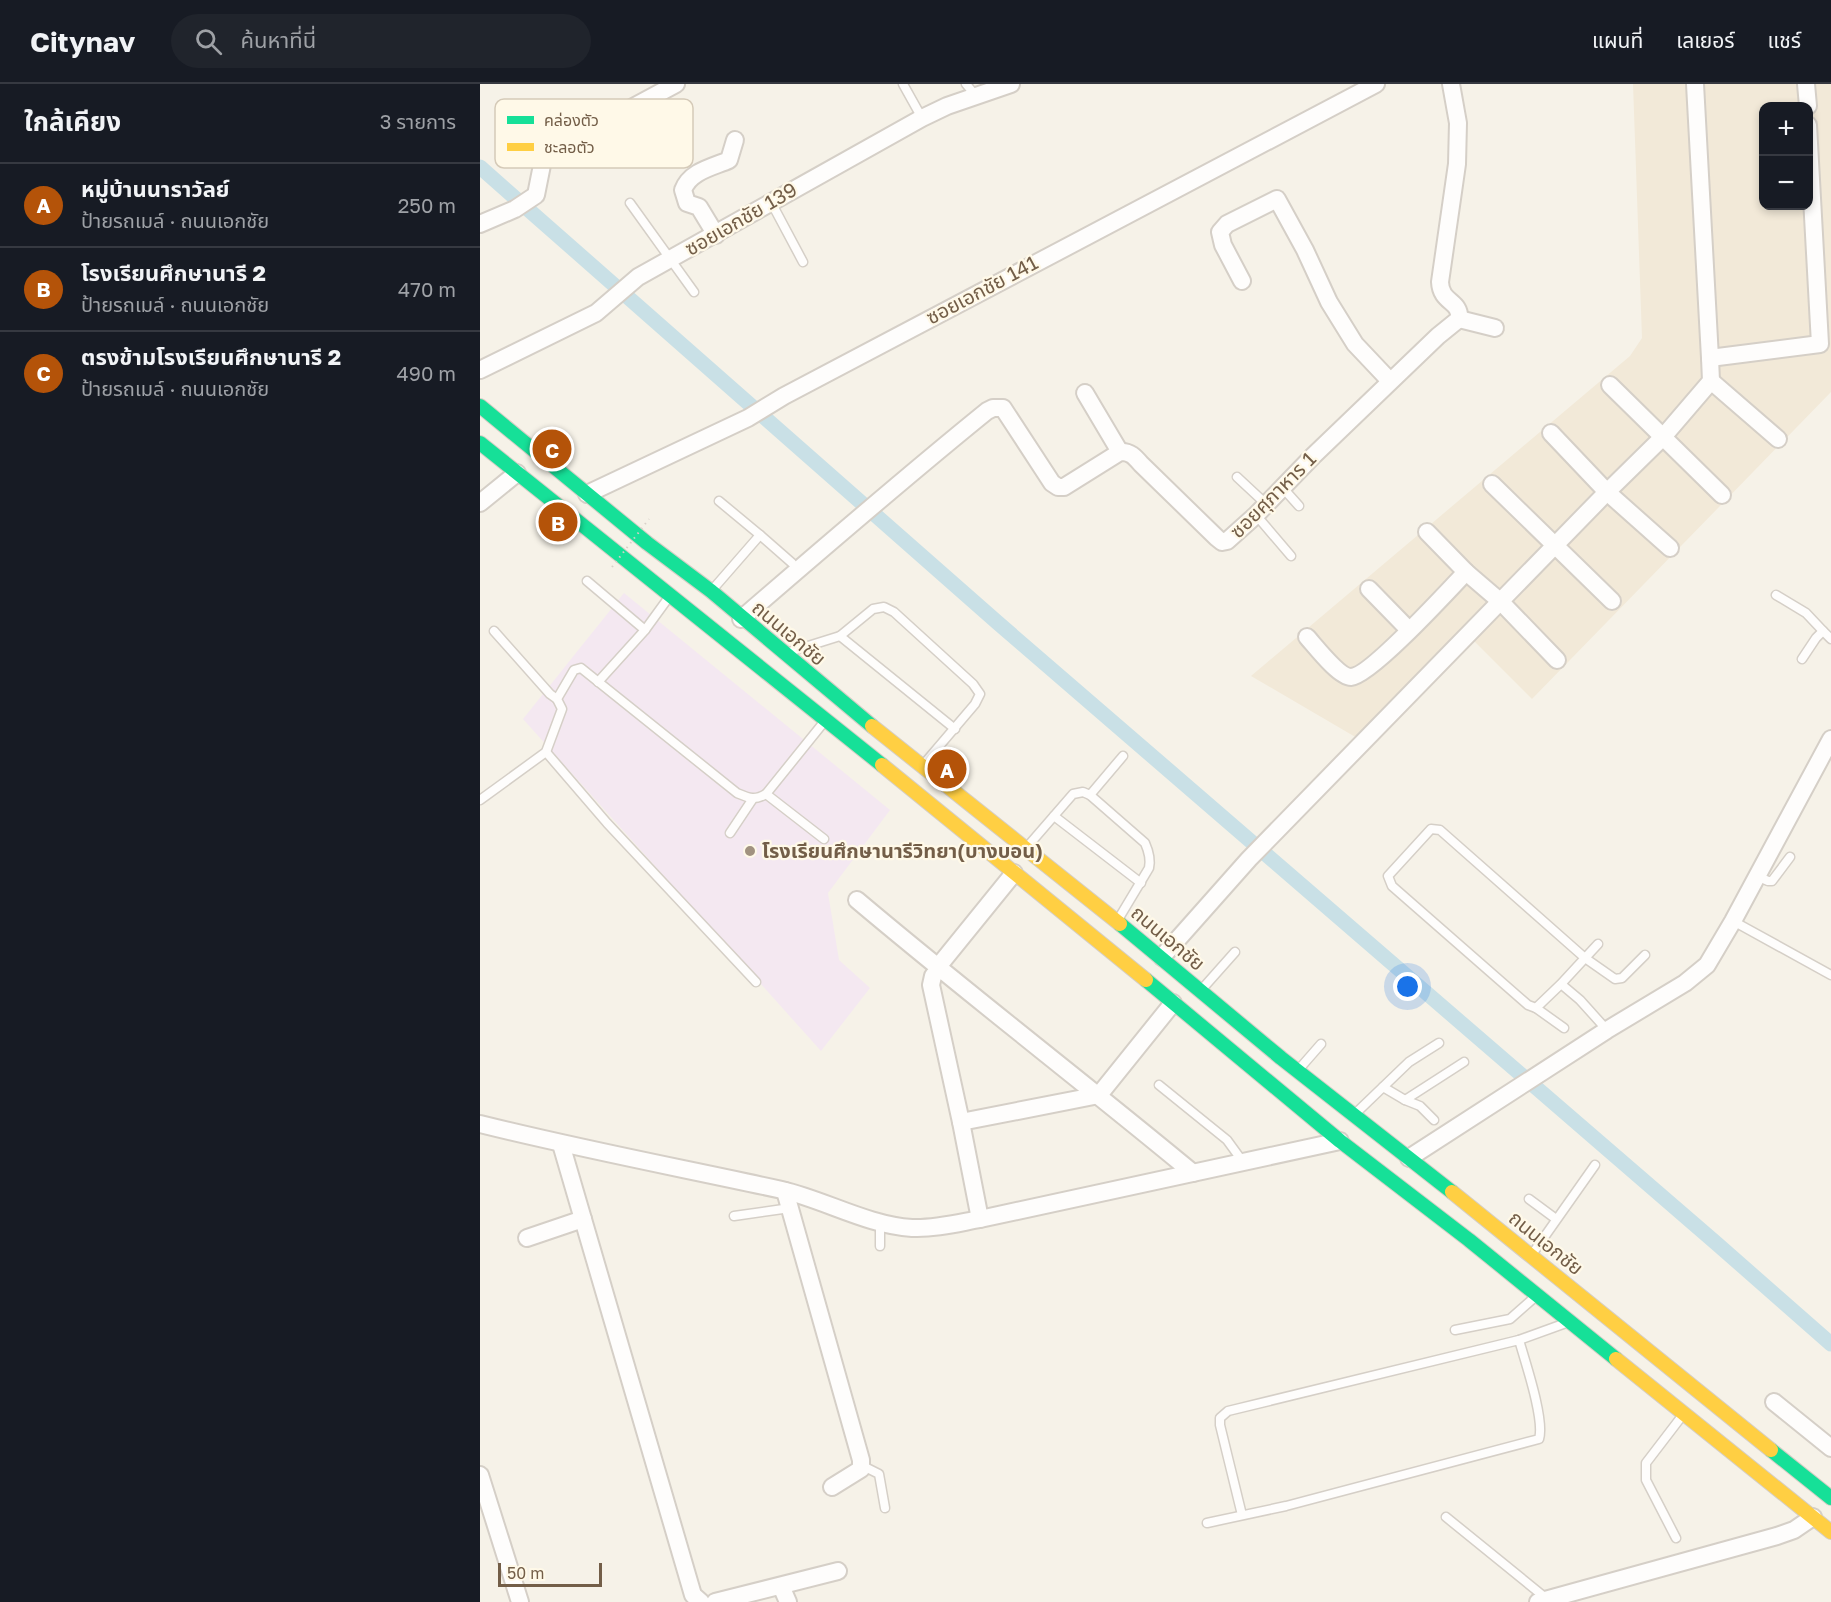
<!DOCTYPE html>
<html lang="th">
<meta charset="utf-8">
<style>
:root{--surface:#171b24;--page:#20242c;--text:#f1f3f6;--muted:#9ea1a6;--line:#363941;--accent:#b45309}
body{margin:0;font-family:"Golos Text","Noto Sans Thai",sans-serif;background:var(--page);color:var(--text)}
.controls{position:absolute;right:18px;top:18px;display:grid;overflow:hidden;border-radius:12px;box-shadow:0 3px 9px #0003}
.controls button{width:54px;height:54px;display:grid;place-items:center;padding:0;border:0;border-bottom:2px solid var(--line);background:var(--surface);color:var(--text);font:30px sans-serif}
.scale{position:absolute;left:18px;bottom:15px;width:104px;box-sizing:border-box;padding-left:6px;border:3px solid #735e48;border-top:0;font-size:16px;line-height:21px;white-space:nowrap;color:#735e48;-webkit-text-stroke:4px #fff9e8;paint-order:stroke}
.you{position:absolute;left:928px;top:903px;width:21px;height:21px;margin:-15px;border:4px solid #fff;border-radius:50%;background:#1a73e8;box-shadow:0 0 0 9px #1a73e833}
.badge{display:grid;place-items:center;width:39px;height:39px;border-radius:50%;background:var(--accent);color:#fff;font-size:20px;font-weight:700}
.pin{position:absolute;translate:-50% -50%;border:3px solid #fff;box-shadow:0 2px 6px #0006}
.list{margin:0;padding:0;list-style:none}
h2{display:flex;justify-content:space-between;align-items:center;height:78px;margin:0;padding:0 24px;font-size:26px}
h2 small{font-size:20px;font-weight:400;color:var(--muted)}
.list li{display:grid;grid-template-columns:39px 1fr auto;gap:18px;align-items:center;box-sizing:border-box;height:84px;padding:0 24px;border-top:2px solid var(--line)}
.list b{display:block;font-size:22px;white-space:nowrap}
.list p{margin:0;font-size:20px;white-space:nowrap;color:var(--muted)}
.list em{font-size:20px;font-style:normal;color:var(--muted)}
.icon{flex:none;width:33px;height:33px;fill:none;stroke:currentColor;stroke-width:2;stroke-linecap:round;stroke-linejoin:round}
.map{position:relative;flex:none;width:1351px;height:1518px;overflow:hidden}
header{display:flex;align-items:center;gap:36px;box-sizing:border-box;height:84px;padding:0 30px;background:var(--surface);border-bottom:2px solid var(--line)}
header strong{font-size:28px}
nav{display:flex;gap:33px;margin-inline-start:auto;font-size:21px}
.search{width:420px;height:54px;background:var(--page);display:flex;align-items:center;gap:15px;box-sizing:border-box;padding:0 21px;border-radius:33px;color:var(--muted);font-size:22px}
main{display:flex}
aside{flex:1;background:var(--surface)}
.map>svg:first-child{display:block}
.residential{fill:#f2e9d8;fill-rule:evenodd}
.education{fill:#f4e8f1}
.lines{fill:none;stroke-linecap:round;stroke-linejoin:round}
.canal{stroke:#c9e0e6;stroke-width:15}
.lane-casing{stroke:#d5cfc7;stroke-width:11}
.street-casing{stroke:#d5cfc7;stroke-width:20}
.fast-casing{stroke:#d5cec5;stroke-width:16}
.slow-casing{stroke:#d5cec5;stroke-width:16}
.lane{stroke:#fefdfc;stroke-width:8}
.street{stroke:#fefdfc;stroke-width:16}
.fast{stroke:#16e098;stroke-width:14}
.slow{stroke:#ffcf43;stroke-width:14}
.path-bridge{stroke:#d8d1c9;stroke-width:2;stroke-dasharray:1.5 4.5;stroke-linecap:butt}
.poi-dot{fill:#a19280;stroke:#fff9e8;stroke-width:2}
.labels{text-anchor:middle;stroke-width:4.5;stroke-linejoin:round;paint-order:stroke}
.street-label{font-size:20px;fill:#735e48;stroke:#fff9e8}
.poi-label{font-size:20px;font-weight:bold;fill:#735e48;stroke:#fff9e8;text-anchor:start}
.key{fill:#fff9e8;stroke:#d5cab8;stroke-width:1.5}
.key-label{font-size:16px;fill:#735e48}
</style>
<header>
<strong>Citynav</strong>
<div class="search"><svg class="icon" aria-label="search" viewBox="0 0 24 24"><circle cx="10" cy="10" r="6"/><path d="M15 15l6 6"/></svg>ค้นหาที่นี่</div>
<nav><a>แผนที่</a><a>เลเยอร์</a><a>แชร์</a></nav>
</header>
<main>
<aside>
<h2>ใกล้เคียง<small>3 รายการ</small></h2>
<ul class="list">
<li><span class="badge">A</span><div><b>หมู่บ้านนาราวัลย์</b><p>ป้ายรถเมล์ · ถนนเอกชัย</p></div><em>250 m</em></li>
<li><span class="badge">B</span><div><b>โรงเรียนศึกษานารี 2</b><p>ป้ายรถเมล์ · ถนนเอกชัย</p></div><em>470 m</em></li>
<li><span class="badge">C</span><div><b>ตรงข้ามโรงเรียนศึกษานารี 2</b><p>ป้ายรถเมล์ · ถนนเอกชัย</p></div><em>490 m</em></li>
</ul>
</aside>
<div class="map">
<svg width="1351" height="1518" viewBox="0 0 1351 1518">
<rect width="100%" height="100%" fill="#f6f2e8"/>
<path class="residential" d="M1153,0H1351V308L1052,615L994,557L889,661L771,592L1150,272L1162,254ZM1284,22H1328V122H1284Z"/>
<path class="education" d="M144,509L410,726L348,809L359,876L390,904L341,967L43,635Z"/>
<g class="lines">
<path class="canal" d="M0,83L518,539L1236,1159L1351,1260"/>
<g class="lane-casing">
<g id="lane">
<path d="M423,0L442,34"/>
<path d="M486,0L496,12"/>
<path d="M291,118L323,178"/>
<path d="M150,119L214,208"/>
<path d="M757,393L786,420"/>
<path d="M802,403L819,422"/>
<path d="M776,431L811,472"/>
<path d="M280,451L312,479"/>
<path d="M107,497L165,546"/>
<path d="M233,505L280,451L239,417"/>
<path d="M1296,511L1326,529L1343,547"/>
<path d="M14,547L70,610L77,615"/>
<path d="M360,552L475,645"/>
<path d="M309,568L360,552L393,525L404,523L414,528L493,600L500,610L495,620L443,681"/>
<path d="M1322,575L1336,554L1343,547L1351,555"/>
<path d="M118,598L165,546L189,513"/>
<path d="M66,668L127,739L276,898"/>
<path d="M286,710L344,755"/>
<path d="M610,711L643,672"/>
<path d="M0,716L66,668L82,625L77,615L94,586L101,584L257,709C269,714 274,717 286,710L344,638"/>
<path d="M574,732L661,799"/>
<path d="M250,749L272,716"/>
<path d="M547,763L593,710L603,708L610,711L665,759C669,768 671,775 669,784L639,834"/>
<path d="M1277,792L1288,797H1292L1310,773"/>
<path d="M1253,837L1351,891"/>
<path d="M1118,860L1105,874L1135,895L1142,894L1165,871"/>
<path d="M1081,900L1105,874L960,746L951,745L908,792L912,802L1048,921L1056,924L1081,900L1100,916L1127,946"/>
<path d="M723,904L755,868"/>
<path d="M1056,924L1084,944"/>
<path d="M820,984L841,960"/>
<path d="M679,1001L747,1056L763,1078"/>
<path d="M903,1003L929,978L959,959"/>
<path d="M925,1016L940,1022L954,1036"/>
<path d="M877,1028L903,1003L925,1016L984,978"/>
<path d="M1049,1115L1076,1135"/>
<path d="M254,1132L310,1124"/>
<path d="M400,1138V1162"/>
<path d="M1053,1169L1115,1081"/>
<path d="M975,1246L1030,1235L1055,1213"/>
<path d="M1039,1256L1086,1239"/>
<path d="M381,1381L399,1390L405,1424"/>
<path d="M966,1433L1067,1515"/>
<path d="M727,1439L806,1422L1059,1355C1065,1336 1045,1277 1039,1256L748,1327L740,1334V1341L762,1431"/>
<path d="M1196,1454L1166,1396V1379L1202,1332"/>
</g>
</g>
<g class="street-casing">
<g id="street">
<path d="M971,0L978,39L977,80L960,198C961,220 981,216 979,235"/>
<path d="M1215,0L1230,274L1340,260L1328,41"/>
<path d="M1326,0L1328,22"/>
<path d="M0,140L35,125L56,111L64,71L196,0"/>
<path d="M236,151L219,123L207,119L203,106C210,87 233,83 249,76L255,56"/>
<path d="M762,197L743,161L740,148L747,140L797,115L825,166L849,218L875,260L910,297"/>
<path d="M979,235L1015,244"/>
<path d="M0,286L116,229L158,193L442,34L467,22L531,0"/>
<path d="M1231,297L1298,355"/>
<path d="M1130,301L1242,411"/>
<path d="M605,309L640,368"/>
<path d="M1071,349L1127,408L1190,464"/>
<path d="M1012,400L1132,517"/>
<path d="M107,410L268,334L304,312L896,0"/>
<path d="M0,419L37,389"/>
<path d="M947,448L986,488L1021,518L1077,576"/>
<path d="M889,505L929,546"/>
<path d="M261,535C342,465 423,395 507,327L513,324H523L572,399L578,403H584L640,368C650,367 655,373 661,380L737,454L742,458L747,457L776,431L833,372L958,252L979,235"/>
<path d="M827,553C836,563 859,593 871,593C890,592 969,506 986,488"/>
<path d="M377,816C487,909 602,997 713,1089"/>
<path d="M682,873L769,775L1127,408L1183,353L1231,297L1230,274"/>
<path d="M457,884L534,789"/>
<path d="M459,885L453,892L451,901L481,1038L500,1135"/>
<path d="M481,1038L619,1011L693,919"/>
<path d="M0,1040C100,1065 201,1084 302,1106C345,1116 387,1141 432,1144C455,1145 478,1139 500,1135L860,1057"/>
<path d="M81,1060L213,1511L221,1518"/>
<path d="M929,1074L1127,946L1205,899L1227,881L1253,837L1351,655"/>
<path d="M305,1107L381,1376V1385L352,1403"/>
<path d="M47,1154L103,1135"/>
<path d="M1294,1318L1351,1364"/>
<path d="M0,1391L40,1518"/>
<path d="M301,1502L308,1518"/>
<path d="M235,1518L358,1487"/>
<path d="M1058,1518L1297,1452L1314,1446L1333,1433"/>
</g>
</g>
<g class="fast-casing">
<g id="fast">
<path d="M0,322L167,459L231,507L392,642"/>
<path d="M0,359L402,681"/>
<path d="M640,840L801,974L972,1108"/>
<path d="M666,896L860,1057L989,1156L1136,1275"/>
<path d="M1291,1366L1351,1414"/>
</g>
</g>
<g class="slow-casing">
<g id="slow">
<path d="M392,642L640,840"/>
<path d="M402,681L666,896"/>
<path d="M972,1108L1291,1366"/>
<path d="M1136,1275L1351,1448"/>
</g>
</g>
<use href="#lane" class="lane"/>
<use href="#street" class="street"/>
<use href="#fast" class="fast"/>
<use href="#slow" class="slow"/>
<path class="path-bridge" d="M132,483L169,435"/>
</g>
<circle class="poi-dot" cx="270" cy="767" r="6"/>
<g class="labels">
<g class="street-label">
<text transform="translate(261 135) rotate(-30)" y="7">ซอยเอกชัย 139</text>
<text transform="translate(502 206) rotate(-28)" y="7">ซอยเอกชัย 141</text>
<text transform="translate(793 411) rotate(-45)" y="7">ซอยศุภาหาร 1</text>
<text transform="translate(309 549) rotate(40)" y="7">ถนนเอกชัย</text>
<text transform="translate(688 854) rotate(40)" y="7">ถนนเอกชัย</text>
<text transform="translate(1066 1159) rotate(39)" y="7">ถนนเอกชัย</text>
</g>
<g class="poi-label">
<text x="282" y="774">โรงเรียนศึกษานารีวิทยา(บางบอน)</text>
</g>
</g>
<rect x="15" y="15" width="198" height="69" rx="9" class="key"/>
<rect x="27" y="32" width="27" height="8" fill="#16e098"/>
<rect x="27" y="59" width="27" height="8" fill="#ffcf43"/>
<g class="key-label">
<text x="64" y="42">คล่องตัว</text>
<text x="64" y="69">ชะลอตัว</text>
</g>
</svg>
<div class="controls">
<button>+</button>
<button>−</button>
</div>
<div class="scale">50 m</div>
<div class="you"></div>
<div class="pin badge" style="left:467px;top:685px">A</div>
<div class="pin badge" style="left:78px;top:438px">B</div>
<div class="pin badge" style="left:72px;top:365px">C</div>
</div>
</main>
